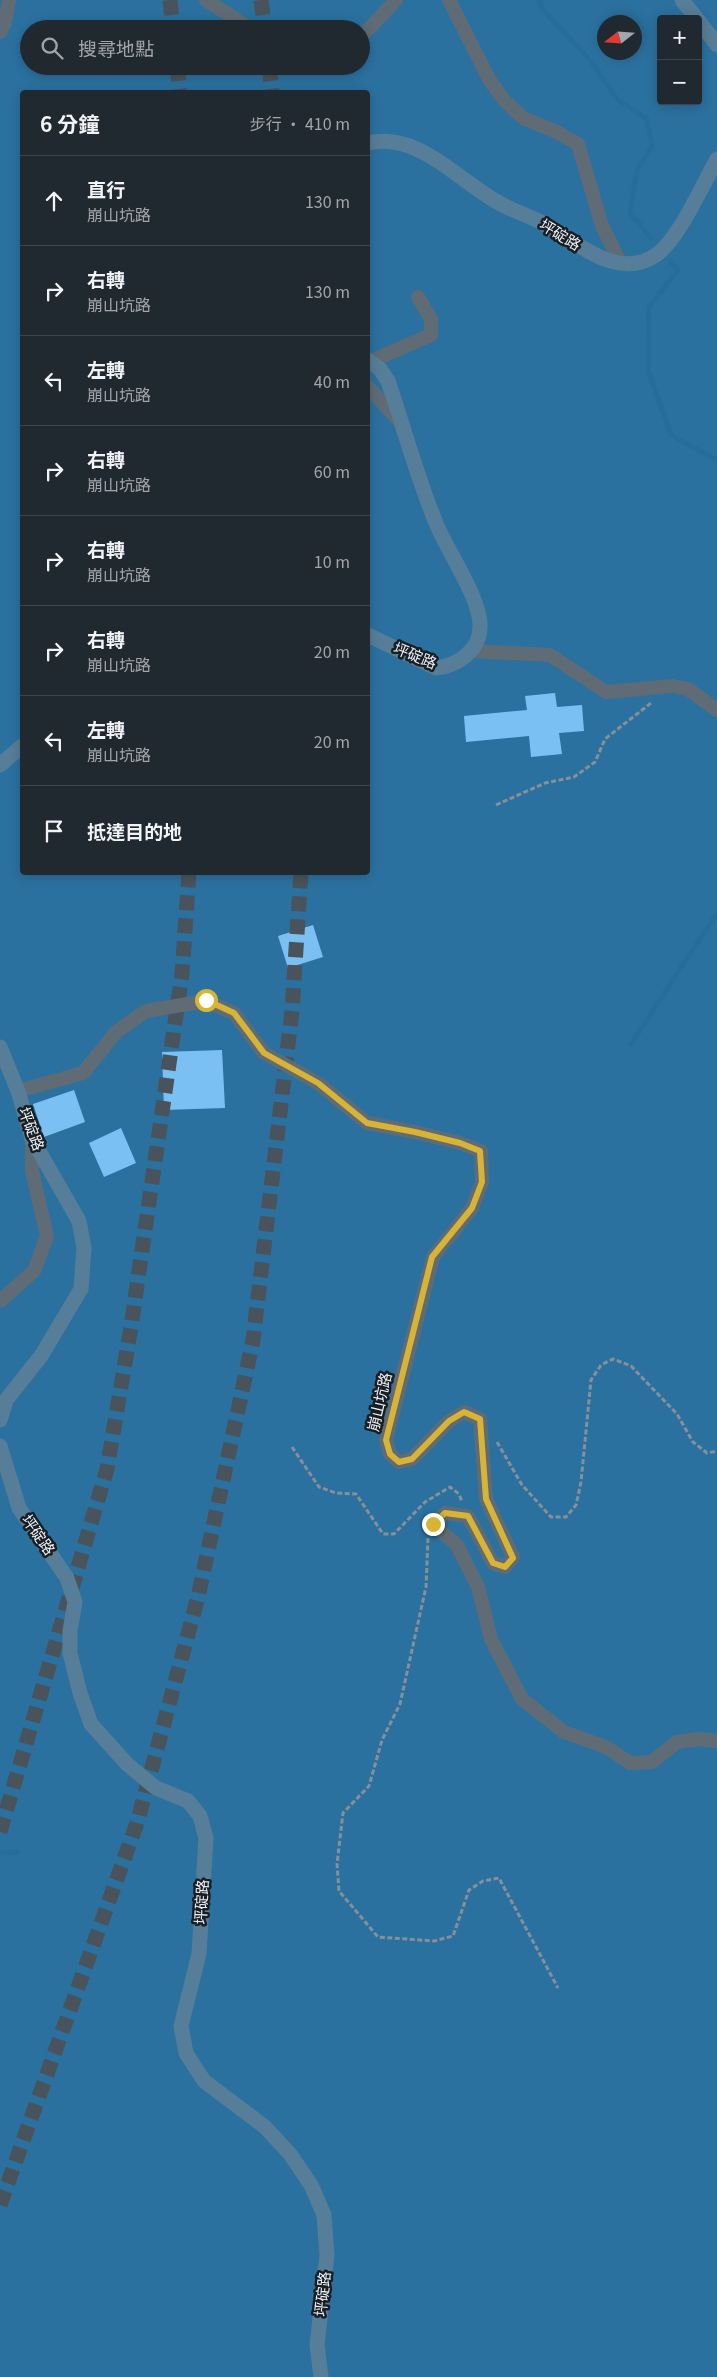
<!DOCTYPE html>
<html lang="zh-TW">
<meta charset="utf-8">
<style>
:root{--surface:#212930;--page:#2d353c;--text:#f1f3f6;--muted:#a2a6ab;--line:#3e454c}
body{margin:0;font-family:Georgia,"Noto Sans TC",serif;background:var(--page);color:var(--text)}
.controls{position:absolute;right:15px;top:15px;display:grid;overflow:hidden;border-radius:5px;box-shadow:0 2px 12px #0003}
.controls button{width:45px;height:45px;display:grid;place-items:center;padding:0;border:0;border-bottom:1px solid var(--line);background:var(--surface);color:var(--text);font:25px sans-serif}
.compass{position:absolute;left:597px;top:15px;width:45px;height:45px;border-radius:50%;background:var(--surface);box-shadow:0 2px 12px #0003;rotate:253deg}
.stop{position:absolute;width:15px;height:15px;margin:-11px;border:4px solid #d9b334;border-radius:50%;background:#fff}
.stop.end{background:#d9b334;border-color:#fff;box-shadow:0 1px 5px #0008}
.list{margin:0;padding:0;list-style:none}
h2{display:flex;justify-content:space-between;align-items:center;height:65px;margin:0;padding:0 20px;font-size:21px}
h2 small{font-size:16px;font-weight:400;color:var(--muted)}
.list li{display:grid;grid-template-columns:32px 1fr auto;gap:15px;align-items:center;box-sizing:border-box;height:90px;padding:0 20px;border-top:1px solid var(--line)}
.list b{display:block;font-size:19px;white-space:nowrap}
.list p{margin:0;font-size:16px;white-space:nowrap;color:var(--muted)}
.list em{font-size:16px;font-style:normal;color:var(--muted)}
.icon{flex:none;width:28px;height:28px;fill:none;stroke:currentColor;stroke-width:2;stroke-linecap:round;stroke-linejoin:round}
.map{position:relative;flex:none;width:717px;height:2377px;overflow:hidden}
.search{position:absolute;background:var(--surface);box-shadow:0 2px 12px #0003;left:20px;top:20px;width:350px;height:55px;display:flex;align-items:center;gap:12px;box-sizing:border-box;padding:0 18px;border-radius:28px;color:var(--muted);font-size:19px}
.panel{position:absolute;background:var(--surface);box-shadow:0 2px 12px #0003;left:20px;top:90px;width:350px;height:785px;border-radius:5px}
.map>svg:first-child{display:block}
.forest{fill:#2b719f;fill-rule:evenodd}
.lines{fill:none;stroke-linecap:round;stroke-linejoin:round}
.stream{stroke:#266d9b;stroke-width:5}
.building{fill:#7bc0f2}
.highway-tunnel{stroke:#49535c;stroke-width:15;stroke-dasharray:15 8;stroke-linecap:butt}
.path{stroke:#879098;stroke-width:3;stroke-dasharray:5 2.5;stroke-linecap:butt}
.street{stroke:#5f6c76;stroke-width:14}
.secondary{stroke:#577e98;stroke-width:15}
.route{stroke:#d9b334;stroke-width:6}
.labels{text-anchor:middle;stroke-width:5;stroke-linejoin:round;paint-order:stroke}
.street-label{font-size:15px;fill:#ebf2f8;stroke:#191e22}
</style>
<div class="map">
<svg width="717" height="2377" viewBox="0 0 717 2377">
<rect width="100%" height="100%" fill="#2c3740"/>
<path class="forest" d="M0,0H717V2377H0ZM661,19H698V101H661ZM604,22H634V52H604ZM29,29H361V66H29ZM22,92H368V872H22Z"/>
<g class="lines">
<g class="stream">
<path d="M539,0L542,9L590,60L617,99L647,119L652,147L637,170L630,213L651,238"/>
<path d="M671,262L678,270L649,307L648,370L671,435L717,460"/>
<path d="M631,1044L717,913"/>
<path d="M0,1853L17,1852"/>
</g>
</g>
<g class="building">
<path d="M555,693L557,707L582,705L584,731L559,733L562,754L531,757L529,736L466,742L464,716L527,710L525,696Z"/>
<path d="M313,925L323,957L288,968L278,936Z"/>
<path d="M222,1050L225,1108L164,1110L162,1052Z"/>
<path d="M74,1090L85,1122L44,1137L33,1104Z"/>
<path d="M121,1128L136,1163L104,1177L89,1143Z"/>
</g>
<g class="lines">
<g class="highway-tunnel">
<path d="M170,0L173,29"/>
<path d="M261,0L265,29"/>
<path d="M177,66L180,92"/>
<path d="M269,66L272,92"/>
<path d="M0,1832L107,1469L131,1327L182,974L189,872"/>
<path d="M0,2205L137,1823L198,1597L253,1340L292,1011L301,872"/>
</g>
<g class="path">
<path d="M496,805L545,783L574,777L595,762L605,739L651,703"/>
<path d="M497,1442L522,1485L551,1517H566L576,1505L581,1482L591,1380L601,1365L613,1359L631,1366L677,1414L693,1442L707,1453L717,1451"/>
<path d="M292,1447L319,1487L336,1493L356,1494L383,1534H394L425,1502L450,1487L459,1494L462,1502"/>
<path d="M428,1538L426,1587L400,1704L382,1740L369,1786L343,1813L337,1864L339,1891L378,1937L434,1941L453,1936L469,1890L483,1881L499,1878L558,1988"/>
</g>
<g class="street">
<path d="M206,0L251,29"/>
<path d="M449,0L490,81L504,100L523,118L557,132L578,144L602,226L621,264"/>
<path d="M0,32L5,22L9,0"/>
<path d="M361,37L396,0"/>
<path d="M371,361L431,335V319L418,297"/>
<path d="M368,387L403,425"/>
<path d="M472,651L550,655L606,692L673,686L688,689L717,710"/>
<path d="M18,1091L83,1073L116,1032L146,1011L206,1001L234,1013L264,1053L318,1083L367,1123L415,1132L460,1143L481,1151L482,1182L472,1208L433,1257L386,1440L390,1454L399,1462L412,1459L449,1421L464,1412L480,1419L486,1499L513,1557L505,1567L493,1563L468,1516L445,1513L433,1524L457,1545L478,1587L491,1639L522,1699L564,1732L606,1747L630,1763L652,1762L677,1742L699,1739L717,1741"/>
<path d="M0,1301L34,1271L47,1236L32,1171V1139"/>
</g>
<g class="secondary">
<path d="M682,0L697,19"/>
<path d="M698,20L717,45"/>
<path d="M368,143C419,131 459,182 501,204C516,212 532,217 546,225C579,243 617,281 656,255C679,239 703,184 717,159"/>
<path d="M368,360L380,369L388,381C404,428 417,477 436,523C447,551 482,600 480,628C479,651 457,666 436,668L368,635"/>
<path d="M0,765L22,746"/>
<path d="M0,1047L18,1091L32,1139L79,1221L84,1248L81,1289L41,1356L6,1400L0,1420"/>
<path d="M0,1446L19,1508L67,1578L75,1602L70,1631V1653L80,1693L91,1724L127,1764L156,1788L188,1801L200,1816L206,1838L199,1954L181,2026L186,2053L204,2081L265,2127L290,2154L311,2185L324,2215L327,2255L317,2345L321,2377"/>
</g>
</g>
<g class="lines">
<path class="route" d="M206,1000L234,1013L264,1053L318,1083L367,1123L415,1132L460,1143L480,1151L482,1182L472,1208L432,1257L386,1440L390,1454L399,1462L412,1459L449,1421L464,1412L480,1419L486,1499L513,1558L505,1567L493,1563L468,1516L445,1513L433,1524"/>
</g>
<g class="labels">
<g class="street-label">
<text transform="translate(560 235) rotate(31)" y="5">坪碇路</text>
<text transform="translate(415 656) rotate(22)" y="5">坪碇路</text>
<text transform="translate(31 1129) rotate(69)" y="5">坪碇路</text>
<text transform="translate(380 1402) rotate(-77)" y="5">崩山坑路</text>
<text transform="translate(38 1535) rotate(55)" y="5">坪碇路</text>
<text transform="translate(202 1902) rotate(-87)" y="5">坪碇路</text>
<text transform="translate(323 2294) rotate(-84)" y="5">坪碇路</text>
</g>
</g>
</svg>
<div class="controls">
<button>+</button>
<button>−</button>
</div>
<svg class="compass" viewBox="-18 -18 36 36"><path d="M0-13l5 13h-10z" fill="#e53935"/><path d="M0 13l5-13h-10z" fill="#a2a6ab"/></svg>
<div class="stop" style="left:206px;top:1000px"></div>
<div class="stop end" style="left:433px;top:1524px"></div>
<div class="search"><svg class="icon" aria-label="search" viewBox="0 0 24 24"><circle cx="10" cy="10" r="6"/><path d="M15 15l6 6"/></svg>搜尋地點</div>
<section class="panel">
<h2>6 分鐘<small>步行 · 410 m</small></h2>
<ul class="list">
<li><svg class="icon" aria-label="ahead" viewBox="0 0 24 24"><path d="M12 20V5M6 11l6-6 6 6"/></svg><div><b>直行</b><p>崩山坑路</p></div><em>130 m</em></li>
<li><svg class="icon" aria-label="right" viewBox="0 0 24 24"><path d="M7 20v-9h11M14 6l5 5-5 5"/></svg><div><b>右轉</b><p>崩山坑路</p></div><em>130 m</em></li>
<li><svg class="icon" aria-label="left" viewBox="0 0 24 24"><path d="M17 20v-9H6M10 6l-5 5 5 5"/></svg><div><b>左轉</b><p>崩山坑路</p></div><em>40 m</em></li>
<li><svg class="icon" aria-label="right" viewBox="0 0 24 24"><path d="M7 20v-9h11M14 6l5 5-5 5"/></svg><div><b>右轉</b><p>崩山坑路</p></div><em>60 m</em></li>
<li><svg class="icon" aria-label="right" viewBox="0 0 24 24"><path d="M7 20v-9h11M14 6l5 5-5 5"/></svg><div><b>右轉</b><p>崩山坑路</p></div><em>10 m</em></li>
<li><svg class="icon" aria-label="right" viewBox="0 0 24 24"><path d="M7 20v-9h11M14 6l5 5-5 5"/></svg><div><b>右轉</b><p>崩山坑路</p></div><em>20 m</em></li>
<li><svg class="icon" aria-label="left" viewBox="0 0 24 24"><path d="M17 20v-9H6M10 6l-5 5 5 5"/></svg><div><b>左轉</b><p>崩山坑路</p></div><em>20 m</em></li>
<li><svg class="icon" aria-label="arrive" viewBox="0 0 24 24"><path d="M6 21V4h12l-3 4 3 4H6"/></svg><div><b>抵達目的地</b></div></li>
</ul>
</section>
</div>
